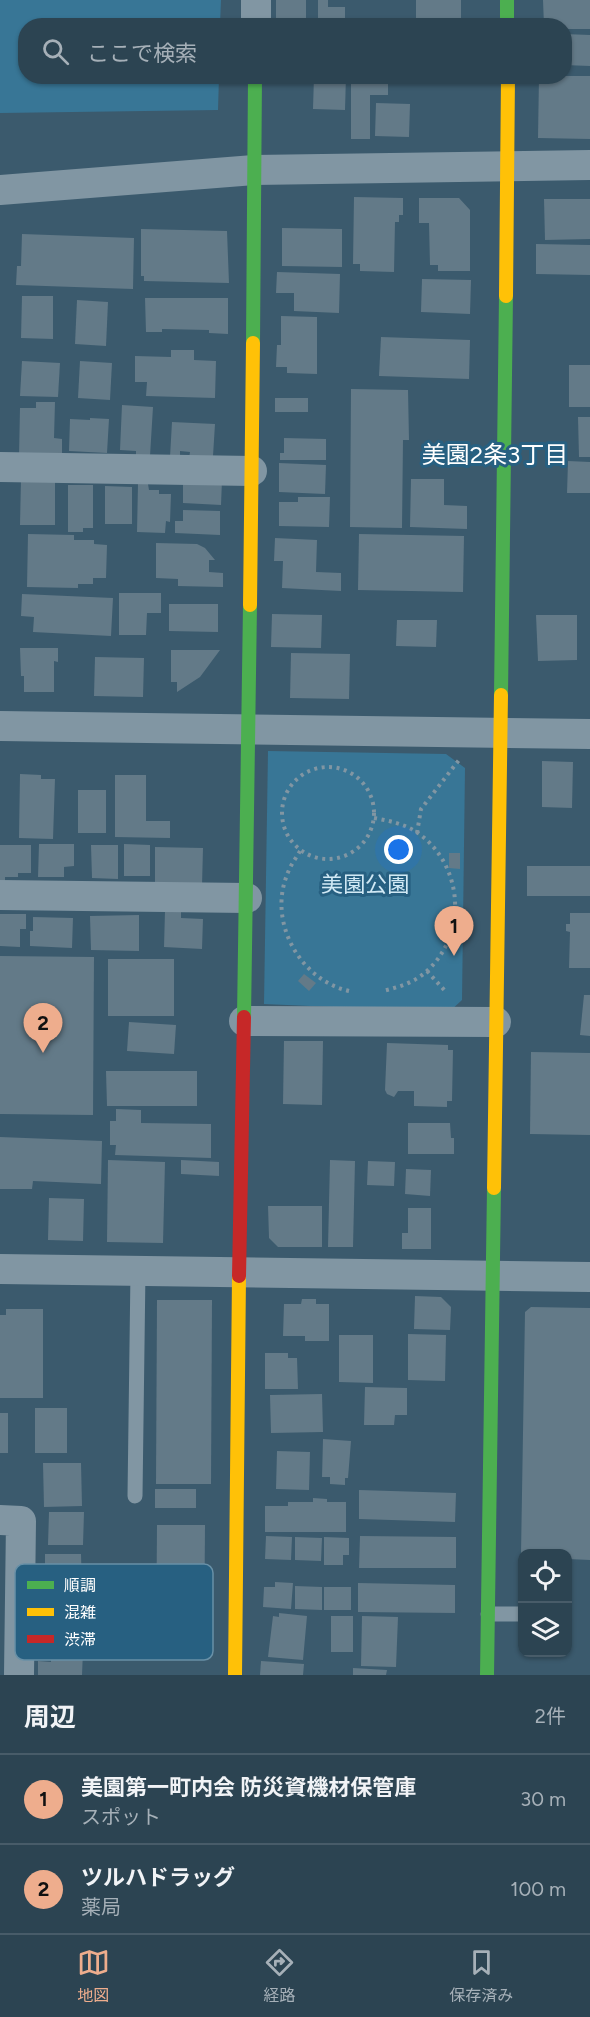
<!DOCTYPE html>
<html lang="ja">
<meta charset="utf-8">
<style>
:root{--surface:#2c4452;--page:#384e5c;--text:#f1f3f6;--muted:#a6b0b8;--line:#485c69;--accent:#eead8d}
body{margin:0;font-family:Figtree,"Noto Sans JP",sans-serif;background:var(--page);color:var(--text)}
.controls{position:absolute;right:18px;bottom:18px;display:grid;overflow:hidden;border-radius:12px;box-shadow:0 2px 4px #0004}
.controls button{width:54px;height:54px;display:grid;place-items:center;padding:0;border:0;border-bottom:2px solid var(--line);background:var(--surface);color:var(--text);font:30px sans-serif}
.you{position:absolute;left:399px;top:850px;width:21px;height:21px;margin:-15px;border:4px solid #fff;border-radius:50%;background:#1a73e8;box-shadow:0 0 0 9px #1a73e833}
.badge{display:grid;place-items:center;width:39px;height:39px;border-radius:50%;background:var(--accent);color:#111;font-size:20px;font-weight:700}
.pin{position:absolute;translate:-50% -50px;filter:drop-shadow(0 2px 3px #0008)}
.pin::after{content:'';position:absolute;top:32px;width:21px;height:18px;background:inherit;clip-path:polygon(0 0,100% 0,50% 100%)}
.list{margin:0;padding:0;list-style:none}
h2{display:flex;justify-content:space-between;align-items:center;height:78px;margin:0;padding:0 24px;font-size:26px}
h2 small{font-size:20px;font-weight:400;color:var(--muted)}
.list li{display:grid;grid-template-columns:39px 1fr auto;gap:18px;align-items:center;box-sizing:border-box;height:90px;padding:0 24px;border-top:2px solid var(--line)}
.list b{display:block;font-size:22px;white-space:nowrap}
.list p{margin:0;font-size:20px;white-space:nowrap;color:var(--muted)}
.list em{font-size:20px;font-style:normal;color:var(--muted)}
.icon{flex:none;width:33px;height:33px;fill:none;stroke:currentColor;stroke-width:2;stroke-linecap:round;stroke-linejoin:round}
.map{position:relative;flex:none;width:590px;height:1675px;overflow:hidden}
.search{position:absolute;background:var(--surface);box-shadow:0 2px 4px #0004;left:18px;right:18px;top:18px;height:66px;display:flex;align-items:center;gap:15px;box-sizing:border-box;padding:0 21px;border-radius:24px;color:var(--muted);font-size:22px}
.sheet{height:258px;background:var(--surface)}
nav{display:flex;justify-content:space-around;align-items:center;box-sizing:border-box;height:84px;border-top:2px solid var(--line);background:var(--surface);font-size:16px;color:var(--muted)}
nav a{display:grid;justify-items:center;gap:3px}
nav .on{color:var(--accent)}
.map>svg:first-child{display:block}
.green{fill:#387696}
.building{fill:#637a88}
.lines{fill:none;stroke-linecap:round;stroke-linejoin:round}
.path{stroke:#8196a3;stroke-width:4;stroke-dasharray:3 4.5;stroke-linecap:butt}
.lane{stroke:#8196a3;stroke-width:15}
.street{stroke:#8196a3;stroke-width:30}
.fast{stroke:#4caf50;stroke-width:14}
.slow{stroke:#ffc107;stroke-width:14}
.jam{stroke:#c62828;stroke-width:14}
.labels{text-anchor:middle;stroke-width:6;stroke-linejoin:round;paint-order:stroke}
.park-label{font-size:22px;fill:#d1e9f5;stroke:#276081}
.neighbourhood-label{font-size:24px;fill:#fff;stroke:#276081}
.key{fill:#276081;stroke:#6890a7;stroke-width:1.5}
.key-label{font-size:16px;fill:#fff}
</style>
<div class="map">
<svg width="590" height="1675" viewBox="0 0 590 1675">
<rect width="100%" height="100%" fill="#3b5a6d"/>
<g class="green">
<path d="M0,0H221L220,25L26,26V76L219,77L218,110L0,113Z"/>
<path d="M268,751L446,754L465,768L462,1000L449,1012L264,1004Z"/>
</g>
<g class="building">
<rect x="276" y="0" width="30" height="26"/>
<path d="M318,0H328V7H345V26L318,25Z"/>
<path d="M416,0H461V25L416,24Z"/>
<path d="M543,0H590V29H564V26H544Z"/>
<path d="M564,34L590,35V66L564,65Z"/>
<path d="M314,76H346L345,110L313,109Z"/>
<path d="M351,76H388V95H370V139H351Z"/>
<path d="M539,76H590V139L538,138Z"/>
<path d="M376,103L410,104L409,137L375,136Z"/>
<path d="M354,197L403,198V215H399V222H395L394,272L360,271V264H353Z"/>
<path d="M419,198H459L470,210V271H438V265H430L429,223H419Z"/>
<path d="M544,199H590V239L545,240Z"/>
<path d="M282,228L342,229V267L282,266Z"/>
<path d="M141,229L227,231L229,283L144,281V276H141Z"/>
<path d="M22,234L134,238L133,289L16,285L17,266H21Z"/>
<path d="M536,244L590,245V275L536,274Z"/>
<path d="M277,272L340,274L339,313L294,311V293H276Z"/>
<path d="M422,279L471,280L470,314L421,312Z"/>
<path d="M22,296H53V339L21,338Z"/>
<path d="M145,298H228V334L209,333V330L162,329V332H146Z"/>
<path d="M77,300L108,302L106,346L75,344Z"/>
<path d="M281,316L317,317V374L287,373V367H276L277,345H281Z"/>
<path d="M381,337L470,340L469,379L379,376Z"/>
<path d="M171,350H194V360L216,361L215,398L146,396L147,382H135V356L171,357Z"/>
<path d="M22,361L60,363L58,397L20,396Z"/>
<path d="M80,361L112,363L110,400L78,398Z"/>
<rect x="569" y="365" width="21" height="42"/>
<path d="M351,389L408,390L409,440H403L402,528L350,527Z"/>
<rect x="275" y="398" width="33" height="14"/>
<path d="M36,402H55L54,438L62,439V459L19,457L20,408H36Z"/>
<path d="M122,405L153,407L150,456L136,455V451L120,450Z"/>
<path d="M578,417H590V457H579Z"/>
<path d="M90,418L109,419L107,453L69,451L70,419L90,420Z"/>
<path d="M172,422L215,424L213,456L189,458L190,452L180,451V457H170Z"/>
<path d="M284,438L326,439V460H280V453H284Z"/>
<path d="M568,461L590,462V493H567Z"/>
<path d="M279,463L326,465L325,494L279,492Z"/>
<path d="M183,478L222,480L221,505L183,503Z"/>
<path d="M21,479L55,480V525H20Z"/>
<path d="M411,479H444V505L467,506V529L410,527Z"/>
<path d="M138,484H148L149,490H159V494H171L170,522L166,521L165,533L137,532Z"/>
<path d="M68,485H93V528H83V532H68Z"/>
<path d="M105,486L132,487V524H105Z"/>
<path d="M298,497H330L329,527L279,526V502H298Z"/>
<path d="M183,510L220,511V535L175,533V521H183Z"/>
<path d="M28,534L74,535V540H94V544L107,545L106,578H93V584H78V588L27,587Z"/>
<path d="M359,534L464,536L463,592L358,590Z"/>
<path d="M275,538L317,540L316,572L341,573V591L282,588L283,561H274Z"/>
<path d="M156,543L197,544L205,548L215,560H209V572L223,573V587L178,586V579L156,578Z"/>
<path d="M119,593H161V613H147L146,635H119Z"/>
<path d="M22,594L113,598L111,636L33,632L34,617L21,616Z"/>
<path d="M169,604H218V632L169,631Z"/>
<path d="M272,614L322,615L321,648L271,647Z"/>
<path d="M536,615H577V660L538,661Z"/>
<path d="M397,620H437L436,647L396,646Z"/>
<path d="M20,648H58V662L54,661V692H24V676H21Z"/>
<path d="M171,650H220L200,677L177,692V682H171Z"/>
<path d="M291,653L350,654L349,699L290,698Z"/>
<path d="M95,657L144,658L143,697L94,696Z"/>
<path d="M542,761L573,762L572,808L542,807Z"/>
<path d="M20,774L41,775V779H55L53,839L19,838Z"/>
<path d="M115,775H146V821H170V838L115,837Z"/>
<rect x="78" y="790" width="28" height="43"/>
<path d="M39,844H74V866L64,867V877H38Z"/>
<path d="M124,844L150,845V876H124Z"/>
<path d="M0,845H31V873H18V877H5V882H0Z"/>
<path d="M91,845H118V879L92,878Z"/>
<path d="M155,847L203,848L202,886L155,885Z"/>
<path d="M449,853H460V869L449,868Z"/>
<rect x="527" y="866" width="63" height="30"/>
<path d="M165,911H181V918L203,919L202,949L164,947Z"/>
<path d="M570,913H590V968H569L570,932L566,931V924H570Z"/>
<path d="M0,914H26V929H20V947L0,946Z"/>
<path d="M139,915V951L91,950L90,916Z"/>
<path d="M33,917L73,918L72,948L30,946V931H33Z"/>
<path d="M0,956L94,957L93,1115L0,1114Z"/>
<rect x="108" y="959" width="66" height="57"/>
<path d="M304,974L316,983L309,991L298,981Z"/>
<path d="M584,995H590V1036L580,1035Z"/>
<path d="M129,1022L176,1025L174,1054L127,1051Z"/>
<path d="M284,1041H323L322,1105L283,1104Z"/>
<path d="M387,1043L448,1045V1050H453L452,1101H447V1107L414,1106V1091H398L394,1097L387,1094L385,1090Z"/>
<path d="M531,1052L590,1053V1135L530,1134Z"/>
<path d="M106,1071H197V1106H107Z"/>
<path d="M116,1109L141,1110V1123L211,1124V1158L115,1155L116,1145H110V1121H116Z"/>
<path d="M408,1123H450L451,1138H454V1154H408Z"/>
<path d="M0,1137L102,1141L101,1184L33,1181L32,1189H0Z"/>
<path d="M108,1160L165,1162L163,1243L107,1242Z"/>
<path d="M181,1160L219,1162V1176L181,1174Z"/>
<path d="M330,1160L355,1161L353,1247H328Z"/>
<path d="M368,1161L395,1162L394,1186L367,1185Z"/>
<path d="M406,1169L431,1170L430,1196L405,1194Z"/>
<path d="M49,1198L84,1199L83,1241L48,1240Z"/>
<path d="M268,1206H322V1247H278L269,1238Z"/>
<path d="M408,1208H431V1249H402V1233H408Z"/>
<path d="M415,1296L441,1297L451,1307L450,1330L414,1329Z"/>
<path d="M302,1299H316V1304H329V1341H305V1336H283L284,1304H301Z"/>
<path d="M157,1300H212L211,1484H156Z"/>
<path d="M531,1307L590,1308V1560L568,1559V1554H521L525,1312Z"/>
<path d="M6,1309H43V1398H0V1315H6Z"/>
<path d="M408,1334L446,1335L445,1381L408,1380Z"/>
<path d="M339,1335H373V1383L339,1382Z"/>
<path d="M265,1353H288V1358H297L298,1389H265Z"/>
<path d="M365,1387L407,1388V1415H395L394,1425H364Z"/>
<path d="M322,1394L323,1432L271,1433L270,1395Z"/>
<rect x="35" y="1408" width="32" height="45"/>
<rect x="0" y="1413" width="8" height="40"/>
<path d="M323,1439L351,1441L348,1478H345V1485L330,1484V1477H322Z"/>
<path d="M277,1451L310,1452L309,1490L276,1489Z"/>
<path d="M43,1463H81L82,1506L44,1507Z"/>
<rect x="155" y="1489" width="41" height="19"/>
<path d="M359,1490L456,1493L455,1522L359,1519Z"/>
<path d="M313,1498L327,1499V1502H346V1532H265V1506H288V1502H313Z"/>
<path d="M49,1512H84L83,1545H48Z"/>
<path d="M157,1525H205L204,1657L156,1656Z"/>
<path d="M266,1536L292,1537L291,1560L265,1559Z"/>
<path d="M360,1536L456,1537V1568H359Z"/>
<path d="M295,1537L322,1538L321,1561L295,1560Z"/>
<path d="M324,1537L349,1538V1555H343V1565H324Z"/>
<path d="M45,1554H81L82,1592L45,1593Z"/>
<path d="M275,1582L293,1583L291,1609L263,1607L264,1587H275Z"/>
<path d="M358,1583L455,1585V1613L358,1612Z"/>
<path d="M295,1586L322,1587V1610L295,1609Z"/>
<rect x="324" y="1587" width="27" height="23"/>
<path d="M279,1613L307,1616L303,1660L268,1657L273,1616L279,1617Z"/>
<rect x="331" y="1616" width="22" height="36"/>
<path d="M362,1616L398,1617L396,1667L361,1666Z"/>
<path d="M51,1650L83,1651L82,1675H38V1661L51,1662Z"/>
<path d="M261,1661L304,1664L303,1675H260Z"/>
<path d="M353,1668L387,1670L386,1675H353Z"/>
</g>
<g class="lines">
<g class="path">
<circle cx="328" cy="813" r="46"/>
<path d="M374,818C390,821 405,824 418,833C463,865 468,932 428,970C416,982 399,987 383,991"/>
<path d="M417,833L421,809L459,760"/>
<path d="M300,851C296,858 290,866 287,875C268,922 300,980 349,991"/>
<path d="M427,971L446,992"/>
</g>
<g class="lane">
<path d="M135,1496L138,1270"/>
<path d="M488,1614H522"/>
</g>
<g class="street">
<path d="M256,26V0"/>
<path d="M0,190L254,170L590,165"/>
<path d="M0,467L252,471"/>
<path d="M0,726L590,734"/>
<path d="M0,895L247,898"/>
<path d="M244,1021L496,1022"/>
<path d="M0,1269L590,1277"/>
<path d="M0,1520L21,1521L19,1675"/>
</g>
<g class="fast">
<path d="M507,0V26"/>
<path d="M253,343L255,76"/>
<path d="M501,695L506,296"/>
<path d="M244,1017L250,605"/>
<path d="M487,1675L494,1188"/>
</g>
<g class="slow">
<path d="M506,296L508,76"/>
<path d="M250,605L253,343"/>
<path d="M494,1188L501,695"/>
<path d="M235,1675L239,1276"/>
</g>
<path class="jam" d="M239,1276L244,1017"/>
</g>
<g class="labels">
<g class="park-label">
<text x="365" y="892">美園公園</text>
</g>
<g class="neighbourhood-label">
<text x="495" y="463">美園2条3丁目</text>
</g>
</g>
<rect x="15" y="1564" width="198" height="96" rx="9" class="key"/>
<rect x="27" y="1581" width="27" height="8" fill="#4caf50"/>
<rect x="27" y="1608" width="27" height="8" fill="#ffc107"/>
<rect x="27" y="1635" width="27" height="8" fill="#c62828"/>
<g class="key-label">
<text x="64" y="1591">順調</text>
<text x="64" y="1618">混雑</text>
<text x="64" y="1645">渋滞</text>
</g>
</svg>
<div class="controls">
<button><svg class="icon" aria-label="locate" viewBox="0 0 24 24"><circle cx="12" cy="12" r="6"/><path d="M12 2v4M12 18v4M2 12h4M18 12h4"/></svg></button>
<button><svg class="icon" aria-label="layers" viewBox="0 0 24 24"><path d="M12 4l9 5-9 5-9-5zM3 14l9 5 9-5"/></svg></button>
</div>
<div class="you"></div>
<div class="pin badge" style="left:454px;top:956px">1</div>
<div class="pin badge" style="left:43px;top:1053px">2</div>
<div class="search"><svg class="icon" aria-label="search" viewBox="0 0 24 24"><circle cx="10" cy="10" r="6"/><path d="M15 15l6 6"/></svg>ここで検索</div>
</div>
<section class="sheet">
<h2>周辺<small>2件</small></h2>
<ul class="list">
<li><span class="badge">1</span><div><b>美園第一町内会 防災資機材保管庫</b><p>スポット</p></div><em>30 m</em></li>
<li><span class="badge">2</span><div><b>ツルハドラッグ</b><p>薬局</p></div><em>100 m</em></li>
</ul>
</section>
<nav>
<a class="on"><svg class="icon" aria-label="map" viewBox="0 0 24 24"><path d="M3 6l6-2 6 2 6-2v14l-6 2-6-2-6 2zM9 4v14M15 6v14"/></svg>地図</a>
<a><svg class="icon" aria-label="directions" viewBox="0 0 24 24"><path d="M12 3l9 9-9 9-9-9zM9 14v-3h6M13 9l2 2-2 2"/></svg>経路</a>
<a><svg class="icon" aria-label="saved" viewBox="0 0 24 24"><path d="M7 4h10v16l-5-4-5 4z"/></svg>保存済み</a>
</nav>
